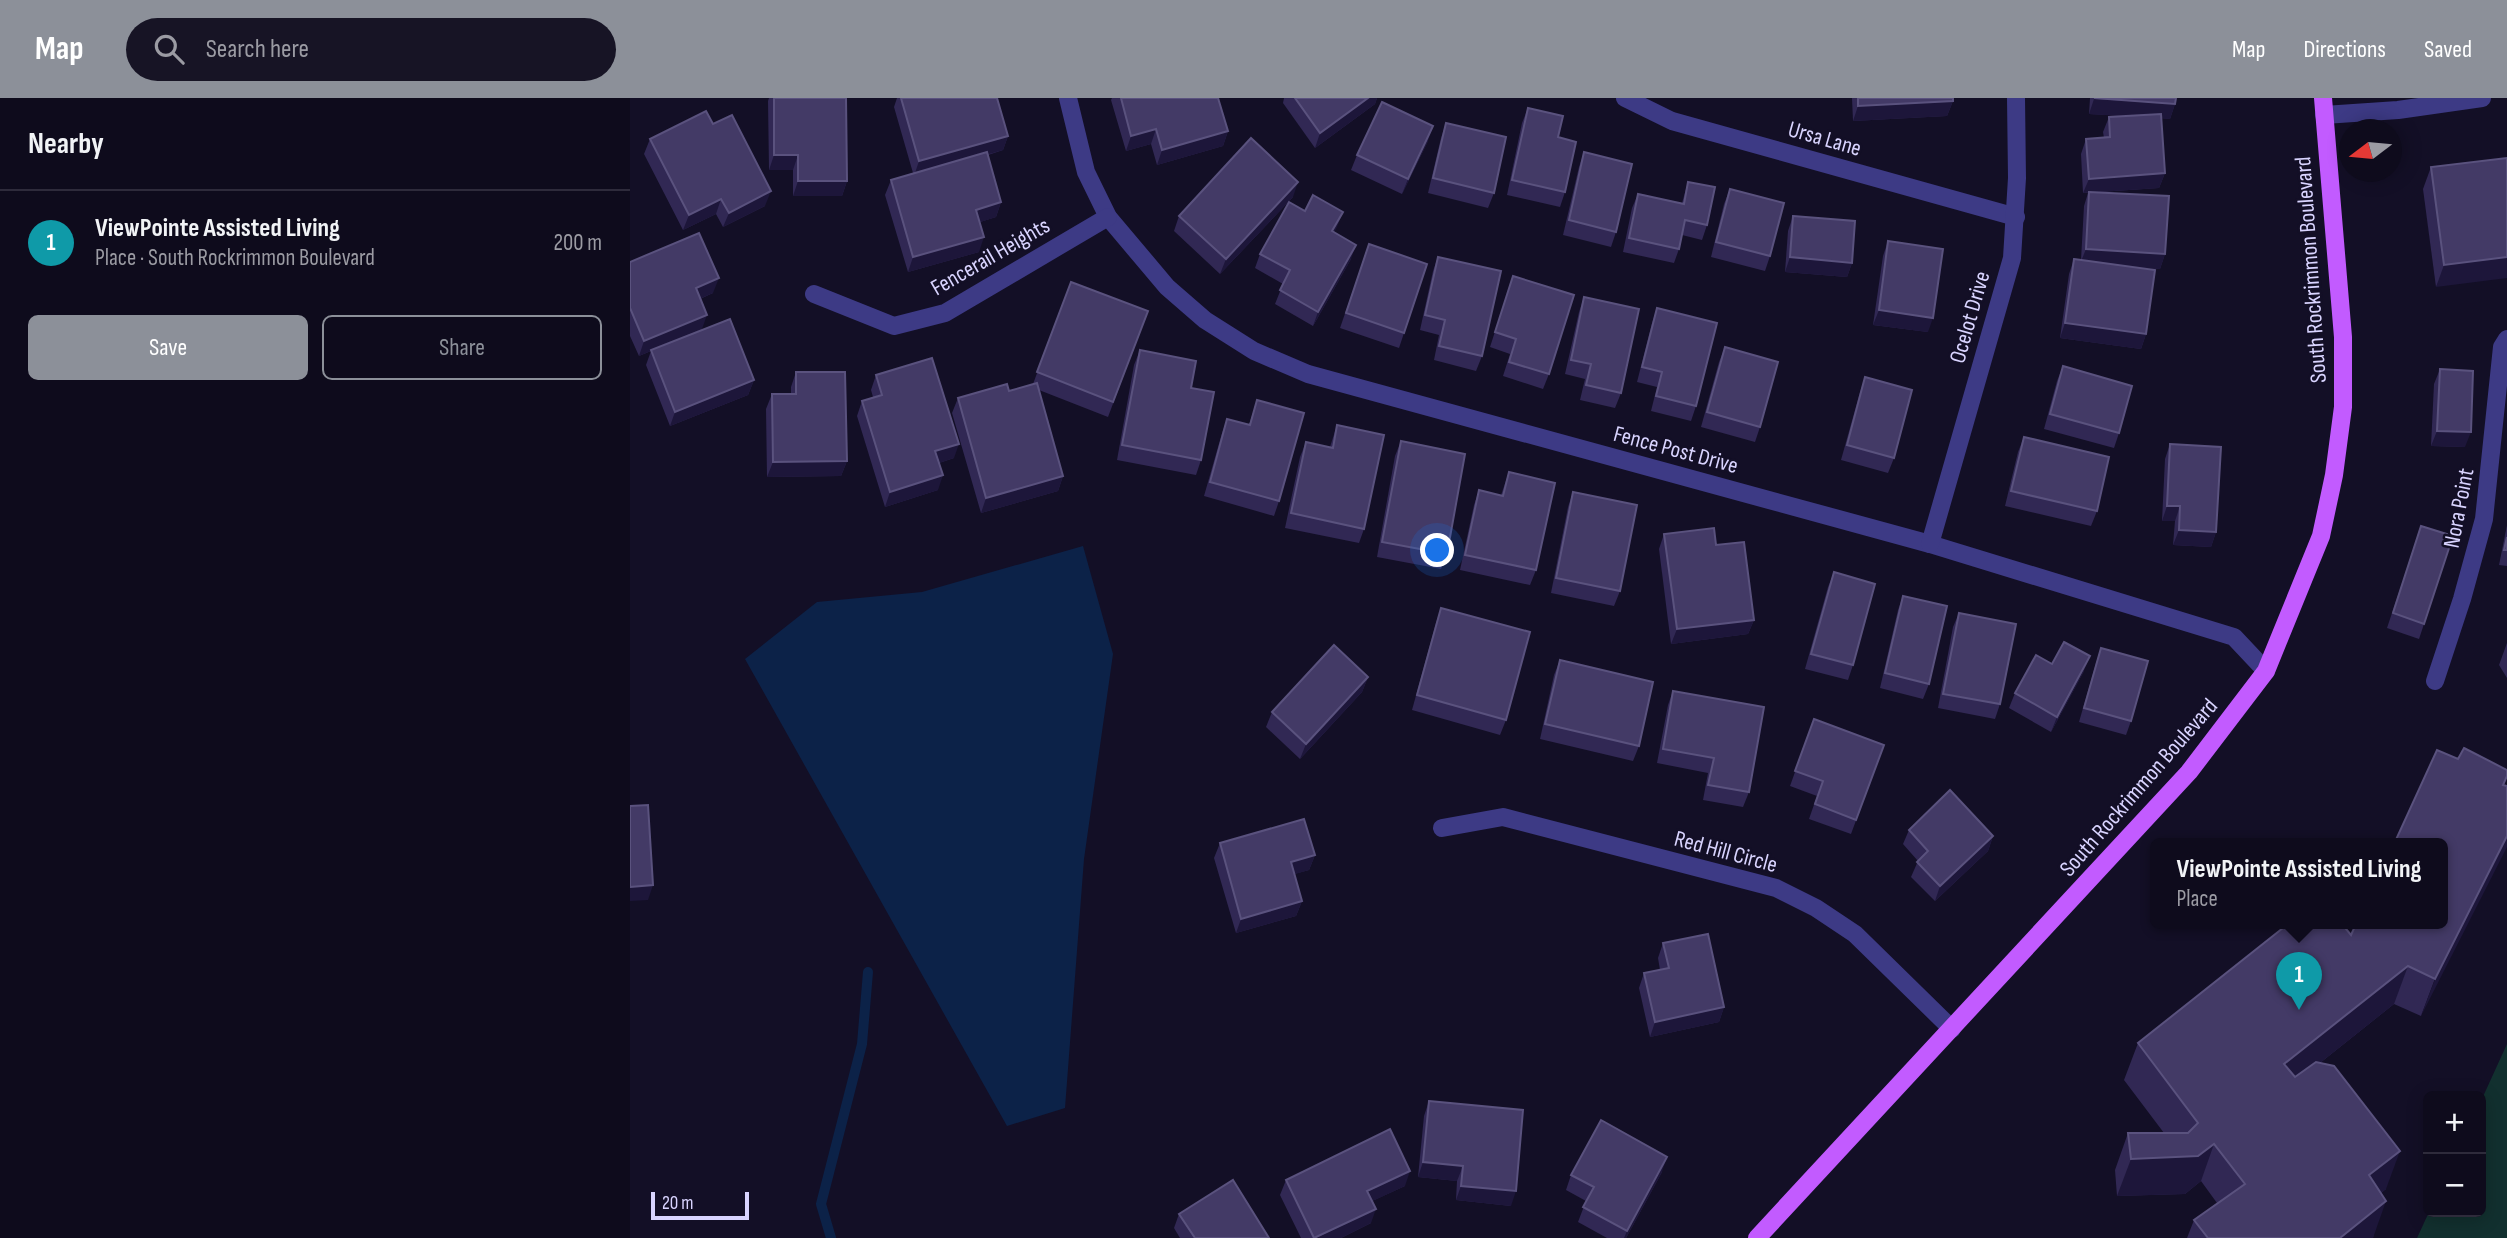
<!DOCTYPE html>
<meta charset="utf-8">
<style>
:root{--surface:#0e0b1c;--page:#171425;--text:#f1f3f6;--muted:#9b9ba3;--line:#2e2b3b;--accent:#8c9099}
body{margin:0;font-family:"Sofia Sans Condensed",sans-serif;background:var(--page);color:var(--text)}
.controls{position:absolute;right:21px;bottom:21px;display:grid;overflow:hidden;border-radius:10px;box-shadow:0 4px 18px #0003}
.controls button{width:63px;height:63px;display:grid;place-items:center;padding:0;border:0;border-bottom:2px solid var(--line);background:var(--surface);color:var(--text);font:35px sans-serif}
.compass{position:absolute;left:1709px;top:21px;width:63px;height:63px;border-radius:50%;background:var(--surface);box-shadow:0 4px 18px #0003;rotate:254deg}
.scale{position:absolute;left:21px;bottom:18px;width:98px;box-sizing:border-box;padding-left:7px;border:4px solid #d9d4ff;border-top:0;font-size:19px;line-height:24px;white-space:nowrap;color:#d9d4ff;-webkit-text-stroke:5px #130f26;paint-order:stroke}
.you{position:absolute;left:808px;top:453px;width:24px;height:24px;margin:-18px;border:5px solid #fff;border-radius:50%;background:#1a73e8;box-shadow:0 0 0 10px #1a73e833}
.badge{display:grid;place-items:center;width:46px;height:46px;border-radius:50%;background:var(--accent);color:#fff;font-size:23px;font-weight:700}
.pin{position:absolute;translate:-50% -58px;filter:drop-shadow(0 2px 4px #0008)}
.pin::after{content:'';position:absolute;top:37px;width:24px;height:21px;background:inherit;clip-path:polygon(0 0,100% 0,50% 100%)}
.popup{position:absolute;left:1520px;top:740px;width:298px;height:91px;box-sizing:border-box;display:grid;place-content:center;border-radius:10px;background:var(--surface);filter:drop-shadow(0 2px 5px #0005);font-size:23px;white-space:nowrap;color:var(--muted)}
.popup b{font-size:26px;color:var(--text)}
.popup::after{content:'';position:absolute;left:50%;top:100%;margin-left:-14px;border:14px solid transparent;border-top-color:var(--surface)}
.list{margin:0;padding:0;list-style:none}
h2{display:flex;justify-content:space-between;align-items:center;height:91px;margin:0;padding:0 28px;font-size:30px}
h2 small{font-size:23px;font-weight:400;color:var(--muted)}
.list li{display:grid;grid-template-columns:46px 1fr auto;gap:21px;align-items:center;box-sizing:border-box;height:105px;padding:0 28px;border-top:2px solid var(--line)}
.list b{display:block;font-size:26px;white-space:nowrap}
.list p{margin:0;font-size:23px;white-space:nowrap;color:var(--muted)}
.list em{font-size:23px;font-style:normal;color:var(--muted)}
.actions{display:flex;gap:14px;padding:21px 28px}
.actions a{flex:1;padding:16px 0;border:2px solid var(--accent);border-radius:10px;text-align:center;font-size:24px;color:var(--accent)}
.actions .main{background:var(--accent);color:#fff}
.icon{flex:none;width:38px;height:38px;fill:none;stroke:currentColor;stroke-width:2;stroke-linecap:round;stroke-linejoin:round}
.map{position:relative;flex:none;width:1877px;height:1140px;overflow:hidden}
header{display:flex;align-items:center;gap:42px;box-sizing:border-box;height:98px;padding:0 35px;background:var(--accent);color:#fff}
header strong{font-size:33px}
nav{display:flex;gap:38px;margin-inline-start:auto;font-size:24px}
.search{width:490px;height:63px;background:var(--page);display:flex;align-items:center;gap:18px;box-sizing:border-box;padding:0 24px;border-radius:38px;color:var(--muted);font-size:26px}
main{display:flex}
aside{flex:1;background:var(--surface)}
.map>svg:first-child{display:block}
.green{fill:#12302f}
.water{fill:#0c2248}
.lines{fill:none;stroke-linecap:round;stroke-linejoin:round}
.stream{stroke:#0c2248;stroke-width:10}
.minor{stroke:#3d3a85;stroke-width:18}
.major{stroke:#c25bff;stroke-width:18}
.wall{fill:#312854}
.shaded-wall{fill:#1d163a}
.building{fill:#433a66;stroke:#5a527e;stroke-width:2}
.labels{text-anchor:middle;stroke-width:5;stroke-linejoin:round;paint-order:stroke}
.street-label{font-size:23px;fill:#d9d4ff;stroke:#130f26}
</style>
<header>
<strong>Map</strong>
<div class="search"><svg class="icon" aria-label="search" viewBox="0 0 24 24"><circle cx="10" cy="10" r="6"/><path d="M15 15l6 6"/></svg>Search here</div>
<nav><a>Map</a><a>Directions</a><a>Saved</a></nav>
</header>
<main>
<aside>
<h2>Nearby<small></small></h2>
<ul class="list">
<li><span class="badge" style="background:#0f9aa8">1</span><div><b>ViewPointe Assisted Living</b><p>Place · South Rockrimmon Boulevard</p></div><em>200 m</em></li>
</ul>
<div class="actions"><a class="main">Save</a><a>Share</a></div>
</aside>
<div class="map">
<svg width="1877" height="1140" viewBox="0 0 1877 1140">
<rect width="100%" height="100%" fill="#130f26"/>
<path class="green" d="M1877,946V1140H1787L1799,1114H1851V1003Z"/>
<path class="water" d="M453,448L483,556L454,761L435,1010L377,1028L115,561L187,504L292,494Z"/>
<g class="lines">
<path class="stream" d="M201,1140L191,1106L232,946L238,874"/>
<g class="minor">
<path d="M438,0L456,74L478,119L537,189L575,222L624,253L678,276L1300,446L1604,539L1636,573"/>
<path d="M995,0L1042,23L1386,119"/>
<path d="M1694,17L1768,12L1852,0"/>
<path d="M184,196L264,228L315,215L478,119"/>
<path d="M1300,446L1382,160L1387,80L1386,0"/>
<path d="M1805,583L1832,501L1854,421L1872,249L1877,241"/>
<path d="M812,730L873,719L1146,790L1186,810L1225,836L1322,931"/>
</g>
<path class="major" d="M1127,1140L1559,674L1636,573L1691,438L1704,377L1713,309V239L1693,0"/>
</g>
<g class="wall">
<path d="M139,0H216L217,83L212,98H163V72H139L138,3Z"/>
<path d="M267,0H367L378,38L373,52L358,57L371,104L366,119L350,124L349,154L278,174L255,97L261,82L283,75L264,9Z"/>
<path d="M482,0H588L598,33L593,48L527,67L521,46L496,53L481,2Z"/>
<path d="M654,0H747L745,6L685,50L653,5Z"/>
<path d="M1222,0H1323V3L1317,18L1223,23Z"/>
<path d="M1460,0H1546L1545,6L1540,21L1531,20L1535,75L1529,90L1470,94L1535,156L1530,171L1498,169L1516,236L1511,251L1430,240L1439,176L1444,161L1451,162L1454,108L1458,95H1453L1451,56L1456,41L1474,40L1473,34L1479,19L1498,18L1459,16Z"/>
<path d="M898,10L928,39L935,94L930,109L877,97L892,25Z"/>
<path d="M816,25L864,95L858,110L798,95L811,40Z"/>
<path d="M83,26L135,108L93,129L86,116L53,132L14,56L20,41Z"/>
<path d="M798,43L772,96L721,72L727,57Z"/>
<path d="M954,54L986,134L981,149L933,137L949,69Z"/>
<path d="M1877,60L1806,189L1793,91L1801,69Z"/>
<path d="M1058,84L1077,127L1072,142L1052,137L1049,151L1044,165L993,154L1002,110L1008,96L1052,105Z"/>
<path d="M1100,91L1140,158L1135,173L1081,159L1094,106Z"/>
<path d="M663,99L590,176L544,133L549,118Z"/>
<path d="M675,113L713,114L704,134L721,161L683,228L645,206L653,186L625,170L630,156Z"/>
<path d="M1163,118L1222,165L1217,179L1155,174L1158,133Z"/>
<path d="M1258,143L1298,234L1243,227L1253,158Z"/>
<path d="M739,146L797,166L769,250L710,230Z"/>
<path d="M808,159L852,258L846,273L804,262L809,237L790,232L803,173Z"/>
<path d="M0,164L83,195L70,201L72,231L39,245L124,282L118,297L40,328L16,267L21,253L9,258L0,238Z"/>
<path d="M883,178L919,276L913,291L873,278L880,256L860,249Z"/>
<path d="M441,184L518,213L478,319L409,292L433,378L428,393L351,415L322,315L328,300L379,293L403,286Z"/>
<path d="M954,199L991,295L985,310L950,302L955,281L935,276L949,214Z"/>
<path d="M1027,210L1066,308L1061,323L1021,313L1027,289L1007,284L1022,225Z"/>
<path d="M1095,249L1130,329L1125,344L1071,329L1089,264Z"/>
<path d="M510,252L571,362L566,377L487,362L504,267Z"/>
<path d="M1433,268L1489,335L1484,350L1414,331L1427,283Z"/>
<path d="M1810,271L1835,349L1801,348L1804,286Z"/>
<path d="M166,274L217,363L211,378L137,379L136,311L142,296H161V289Z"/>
<path d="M246,277L324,360L309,365L308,392L255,409L227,318L232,303L243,299L241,292Z"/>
<path d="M1235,279L1264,360L1258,375L1211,362L1230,294Z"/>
<path d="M627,302L649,403L644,418L574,398L592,335L597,321L619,327Z"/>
<path d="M707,327L734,431L729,445L655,430L670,359L676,344L700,349Z"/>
<path d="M1394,339L1467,413L1461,428L1375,408L1388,354Z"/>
<path d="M771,343L817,456L811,471L747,459L765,358Z"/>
<path d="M1540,346L1586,434L1581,449L1543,447L1545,423H1532L1535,361Z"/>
<path d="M879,374L906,472L900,487L830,472L844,407L849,392L871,397Z"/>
<path d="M943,394L990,493L984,508L921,495L938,409Z"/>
<path d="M1877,427V468L1869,467Z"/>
<path d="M1791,428L1794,526L1789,541L1757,530Z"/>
<path d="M1034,436L1086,447L1124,522L1118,536L1041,546L1029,451Z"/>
<path d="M1204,474L1223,567L1218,582L1175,571L1198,489Z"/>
<path d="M1273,498L1299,586L1293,601L1250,590L1268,512Z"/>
<path d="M811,510L876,622L870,637L782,612L806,525Z"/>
<path d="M1329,515L1370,606L1365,621L1308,610L1323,529Z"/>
<path d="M1877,545V580L1869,567Z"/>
<path d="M1471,550L1501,623L1496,637L1449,624L1466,565Z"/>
<path d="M930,562L1009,648L1003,663L910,641L924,577Z"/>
<path d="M1422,566L1454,573L1421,634L1379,610L1385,595Z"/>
<path d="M738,579L732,594L670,661L636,629L642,614Z"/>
<path d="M1043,593L1119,694L1113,709L1073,702L1078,675L1027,665L1038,607Z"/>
<path d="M1184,621L1254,647L1221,736L1179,721L1187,698L1160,688Z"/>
<path d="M1874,687L1877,688L1791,918L1764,906L1690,965L1756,1091L1751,1095L1743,1140H1557L1564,1122L1587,1105L1571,1083L1555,1096L1487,1098L1485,1072L1498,1035H1534L1494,982L1508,945L1721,837Z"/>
<path d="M1279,732L1363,738L1358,753L1305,803L1281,779L1288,763L1273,746Z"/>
<path d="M590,745L685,757L679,772L664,776L672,803L666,818L606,835L584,760Z"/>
<path d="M1033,845L1094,909L1089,924L1020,939L1009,890L1014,875L1030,872L1028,860Z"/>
<path d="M799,1003L881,1108L826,1102L827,1083L788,1079L794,1018Z"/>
<path d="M1032,1074L996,1140H977L948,1124L956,1103L936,1092L941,1077Z"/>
<path d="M656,1082L775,1088L742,1103L741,1125L711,1140H671L650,1097Z"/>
<path d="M549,1116L639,1140H550L544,1130Z"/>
</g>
<g class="shaded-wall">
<path d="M738,0H747L745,6L685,50L690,35Z"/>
<path d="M1464,1L1545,6L1540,21L1459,16Z"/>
<path d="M1323,3L1317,18L1223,23L1228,8Z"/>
<path d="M803,28L798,43L772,96L778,81Z"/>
<path d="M526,31L521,46L496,53L501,38Z"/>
<path d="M598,33L593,48L527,67L532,52Z"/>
<path d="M378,38L373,52L284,78L289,63Z"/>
<path d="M144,57H168L163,72H139Z"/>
<path d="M1535,75L1529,90L1453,95L1459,81Z"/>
<path d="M168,83H217L212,98H163Z"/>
<path d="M668,84L663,99L590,176L596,161Z"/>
<path d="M141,93L135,108L93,129L99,115Z"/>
<path d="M91,101L86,116L53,132L59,117Z"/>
<path d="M371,104L366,119L341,127L346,112Z"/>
<path d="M713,114L707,129L697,148L702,133Z"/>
<path d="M354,139L349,154L278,174L283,159Z"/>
<path d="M726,147L721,161L683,228L688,214Z"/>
<path d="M1456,151L1535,156L1530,171L1450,166Z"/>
<path d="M1160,159L1222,165L1217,179L1155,174Z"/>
<path d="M1877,159V180L1806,189L1814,167Z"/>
<path d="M89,180L83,195L60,205L66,190Z"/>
<path d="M1249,212L1303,220L1298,234L1243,227Z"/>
<path d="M77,217L72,231L9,258L14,243Z"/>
<path d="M1435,225L1516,236L1511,251L1430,240Z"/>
<path d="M124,282L118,297L40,328L45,314Z"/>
<path d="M1807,333L1841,334L1835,349L1801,348Z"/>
<path d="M329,346L324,360L300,368L305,353Z"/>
<path d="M217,363L211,378L137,379L143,364Z"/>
<path d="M313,377L308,392L255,409L260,394Z"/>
<path d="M433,378L428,393L351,415L356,400Z"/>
<path d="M1537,408H1550L1545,423H1532Z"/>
<path d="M1549,432L1586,434L1581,449L1543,447Z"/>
<path d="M1124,522L1118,536L1041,546L1047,531Z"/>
<path d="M1460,558L1454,573L1421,634L1427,619Z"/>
<path d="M738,579L732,594L670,661L676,646Z"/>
<path d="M1363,738L1358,753L1305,803L1310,788Z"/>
<path d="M1877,738V749L1791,918L1805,881Z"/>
<path d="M685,757L679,772L655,779L661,764Z"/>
<path d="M23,787L18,802L0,803V789Z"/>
<path d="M672,803L666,818L606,835L611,821Z"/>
<path d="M1778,868L1764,906L1641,1004L1654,966Z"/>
<path d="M1094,909L1089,924L1020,939L1025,924Z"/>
<path d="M1584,1046L1571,1083L1555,1096L1487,1098L1501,1061Z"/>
<path d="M1770,1053L1756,1091L1725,1115L1739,1077Z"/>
<path d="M1037,1059L1032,1074L996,1140H994L997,1133Z"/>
<path d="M793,1064L833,1068L827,1083L788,1079Z"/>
<path d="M780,1073L775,1088L732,1108L737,1093Z"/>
<path d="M831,1088L886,1093L881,1108L826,1102Z"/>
<path d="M1756,1103L1743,1140H1710Z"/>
<path d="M746,1111L741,1125L711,1140H686Z"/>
</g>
<g class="building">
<path d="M144,0H216L217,83H168V57H144Z"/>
<path d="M271,0H367L378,38L289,63Z"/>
<path d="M491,0H588L598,33L532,52L526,31L501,38Z"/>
<path d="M665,0H738L690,35Z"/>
<path d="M1228,0H1323V3L1228,8Z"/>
<path d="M1464,0H1546L1545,6Z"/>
<path d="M752,4L803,28L778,81L727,57Z"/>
<path d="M898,10L933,18L928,39L946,44L935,94L882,82Z"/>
<path d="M76,13L83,26L102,17L141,93L99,115L91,101L59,117L20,41Z"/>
<path d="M1531,16L1535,75L1459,81L1456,41L1480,39L1479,19Z"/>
<path d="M816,25L876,39L864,95L803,80Z"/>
<path d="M621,40L668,84L596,161L549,118Z"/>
<path d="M357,54L371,104L346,112L354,139L283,159L261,82Z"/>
<path d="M954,54L1002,66L986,134L939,122Z"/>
<path d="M1877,60V159L1814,167L1801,69Z"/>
<path d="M1058,84L1085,89L1077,127L1055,122L1049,151L999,140L1008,96L1054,106Z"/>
<path d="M1100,91L1154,105L1140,158L1086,144Z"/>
<path d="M1459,94L1539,98L1535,156L1456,151Z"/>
<path d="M683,97L713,114L702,133L726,147L688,214L650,192L660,172L630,156L659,104L675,113Z"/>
<path d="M1163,118L1225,123L1222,165L1160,159Z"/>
<path d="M69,135L89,180L66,190L77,217L14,243L0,210V164Z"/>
<path d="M1258,143L1313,151L1303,220L1249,212Z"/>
<path d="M739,146L797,166L774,235L716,215Z"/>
<path d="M808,159L871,173L852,258L809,248L815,222L795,217Z"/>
<path d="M1444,161L1525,172L1516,236L1435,225Z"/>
<path d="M883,178L944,197L919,276L879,264L886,241L865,234Z"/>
<path d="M441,184L518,213L483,304L407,274Z"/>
<path d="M954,199L1009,211L991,295L956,287L961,266L941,262Z"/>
<path d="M1027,210L1087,225L1066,308L1026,298L1032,274L1012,269Z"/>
<path d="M100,221L124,282L45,314L21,252Z"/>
<path d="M1095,249L1148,264L1130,329L1077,314Z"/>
<path d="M510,252L566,263L561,290L584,294L571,362L492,347Z"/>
<path d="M302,260L329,346L305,353L313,377L260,394L232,303L252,297L246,277Z"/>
<path d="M1433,268L1502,288L1489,335L1420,316Z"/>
<path d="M1810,271L1843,273L1841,334L1807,333Z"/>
<path d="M166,274H215L217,363L143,364L142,296H166Z"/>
<path d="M1235,279L1282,292L1264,360L1217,347Z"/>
<path d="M407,285L433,378L356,400L328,300L377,286L379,293Z"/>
<path d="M627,302L674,315L649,403L580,384L597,321L620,327Z"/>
<path d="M707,327L754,337L734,431L661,415L676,344L703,350Z"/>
<path d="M1394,339L1479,359L1467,413L1381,393Z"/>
<path d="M771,343L835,356L817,456L752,444Z"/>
<path d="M1540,346L1591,349L1586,434L1549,432L1550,408H1537Z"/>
<path d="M879,374L925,385L906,472L835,457L849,392L873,398Z"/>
<path d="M943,394L1007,407L990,493L926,480Z"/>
<path d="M1791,428L1823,438L1794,526L1763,515Z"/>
<path d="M1084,430L1086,447L1114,444L1124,522L1047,531L1034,436Z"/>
<path d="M1877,439V452H1874Z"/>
<path d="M1204,474L1245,486L1223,567L1181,556Z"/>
<path d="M1273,498L1317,508L1299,586L1255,575Z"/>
<path d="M811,510L900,534L876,622L787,597Z"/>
<path d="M1329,515L1386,526L1370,606L1313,596Z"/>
<path d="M1434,544L1460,558L1427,619L1385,595L1406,557L1422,566Z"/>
<path d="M704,547L738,579L676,646L642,614Z"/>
<path d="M1471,550L1518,563L1501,623L1454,610Z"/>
<path d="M930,562L1023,584L1009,648L915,626Z"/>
<path d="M1043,593L1134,609L1119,694L1078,687L1084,660L1033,651Z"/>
<path d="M1184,621L1254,647L1226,722L1185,706L1193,683L1165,673Z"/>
<path d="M1834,650L1877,672V678L1873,687L1877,688V738L1805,881L1778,868L1654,966L1665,979L1686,964L1704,968L1770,1053L1739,1077L1756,1103L1710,1140H1578L1564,1122L1615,1086L1584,1046L1568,1058L1501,1061L1498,1035H1558L1568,1025L1508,945L1658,826H1712L1721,837L1726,826H1812V746H1764L1807,652L1828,661Z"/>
<path d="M1320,692L1363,738L1310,788L1287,764L1298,753L1279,732Z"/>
<path d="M18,707L23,787L0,789V708Z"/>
<path d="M674,721L685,757L661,764L672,803L611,821L590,745Z"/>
<path d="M1078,836L1094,909L1025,924L1014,875L1039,870L1033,845Z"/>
<path d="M799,1003L893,1012L886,1093L831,1088L833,1068L793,1064Z"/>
<path d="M971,1022L1037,1059L997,1133L953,1109L964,1089L941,1077Z"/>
<path d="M760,1031L780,1073L737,1093L746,1111L684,1140L656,1082Z"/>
<path d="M603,1082L639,1140H565L549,1116Z"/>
</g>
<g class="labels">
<g class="street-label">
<text transform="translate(1195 40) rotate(16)" y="8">Ursa Lane</text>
<text transform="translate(360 158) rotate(-30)" y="8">Fencerail Heights</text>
<text transform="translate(1680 172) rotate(-94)" y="8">South Rockrimmon Boulevard</text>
<text transform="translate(1339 219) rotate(-74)" y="8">Ocelot Drive</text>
<text transform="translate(1046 351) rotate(15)" y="8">Fence Post Drive</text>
<text transform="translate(1828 410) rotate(-79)" y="8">Nora Point</text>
<text transform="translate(1508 689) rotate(-49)" y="8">South Rockrimmon Boulevard</text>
<text transform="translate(1096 753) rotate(15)" y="8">Red Hill Circle</text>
</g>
</g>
</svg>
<div class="controls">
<button>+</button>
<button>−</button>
</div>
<svg class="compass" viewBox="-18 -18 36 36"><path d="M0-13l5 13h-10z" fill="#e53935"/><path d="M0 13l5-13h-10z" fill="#9b9ba3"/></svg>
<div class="scale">20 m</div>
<div class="you"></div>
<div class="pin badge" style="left:1669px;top:912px;background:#0f9aa8">1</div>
<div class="popup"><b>ViewPointe Assisted Living</b>Place</div>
</div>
</main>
